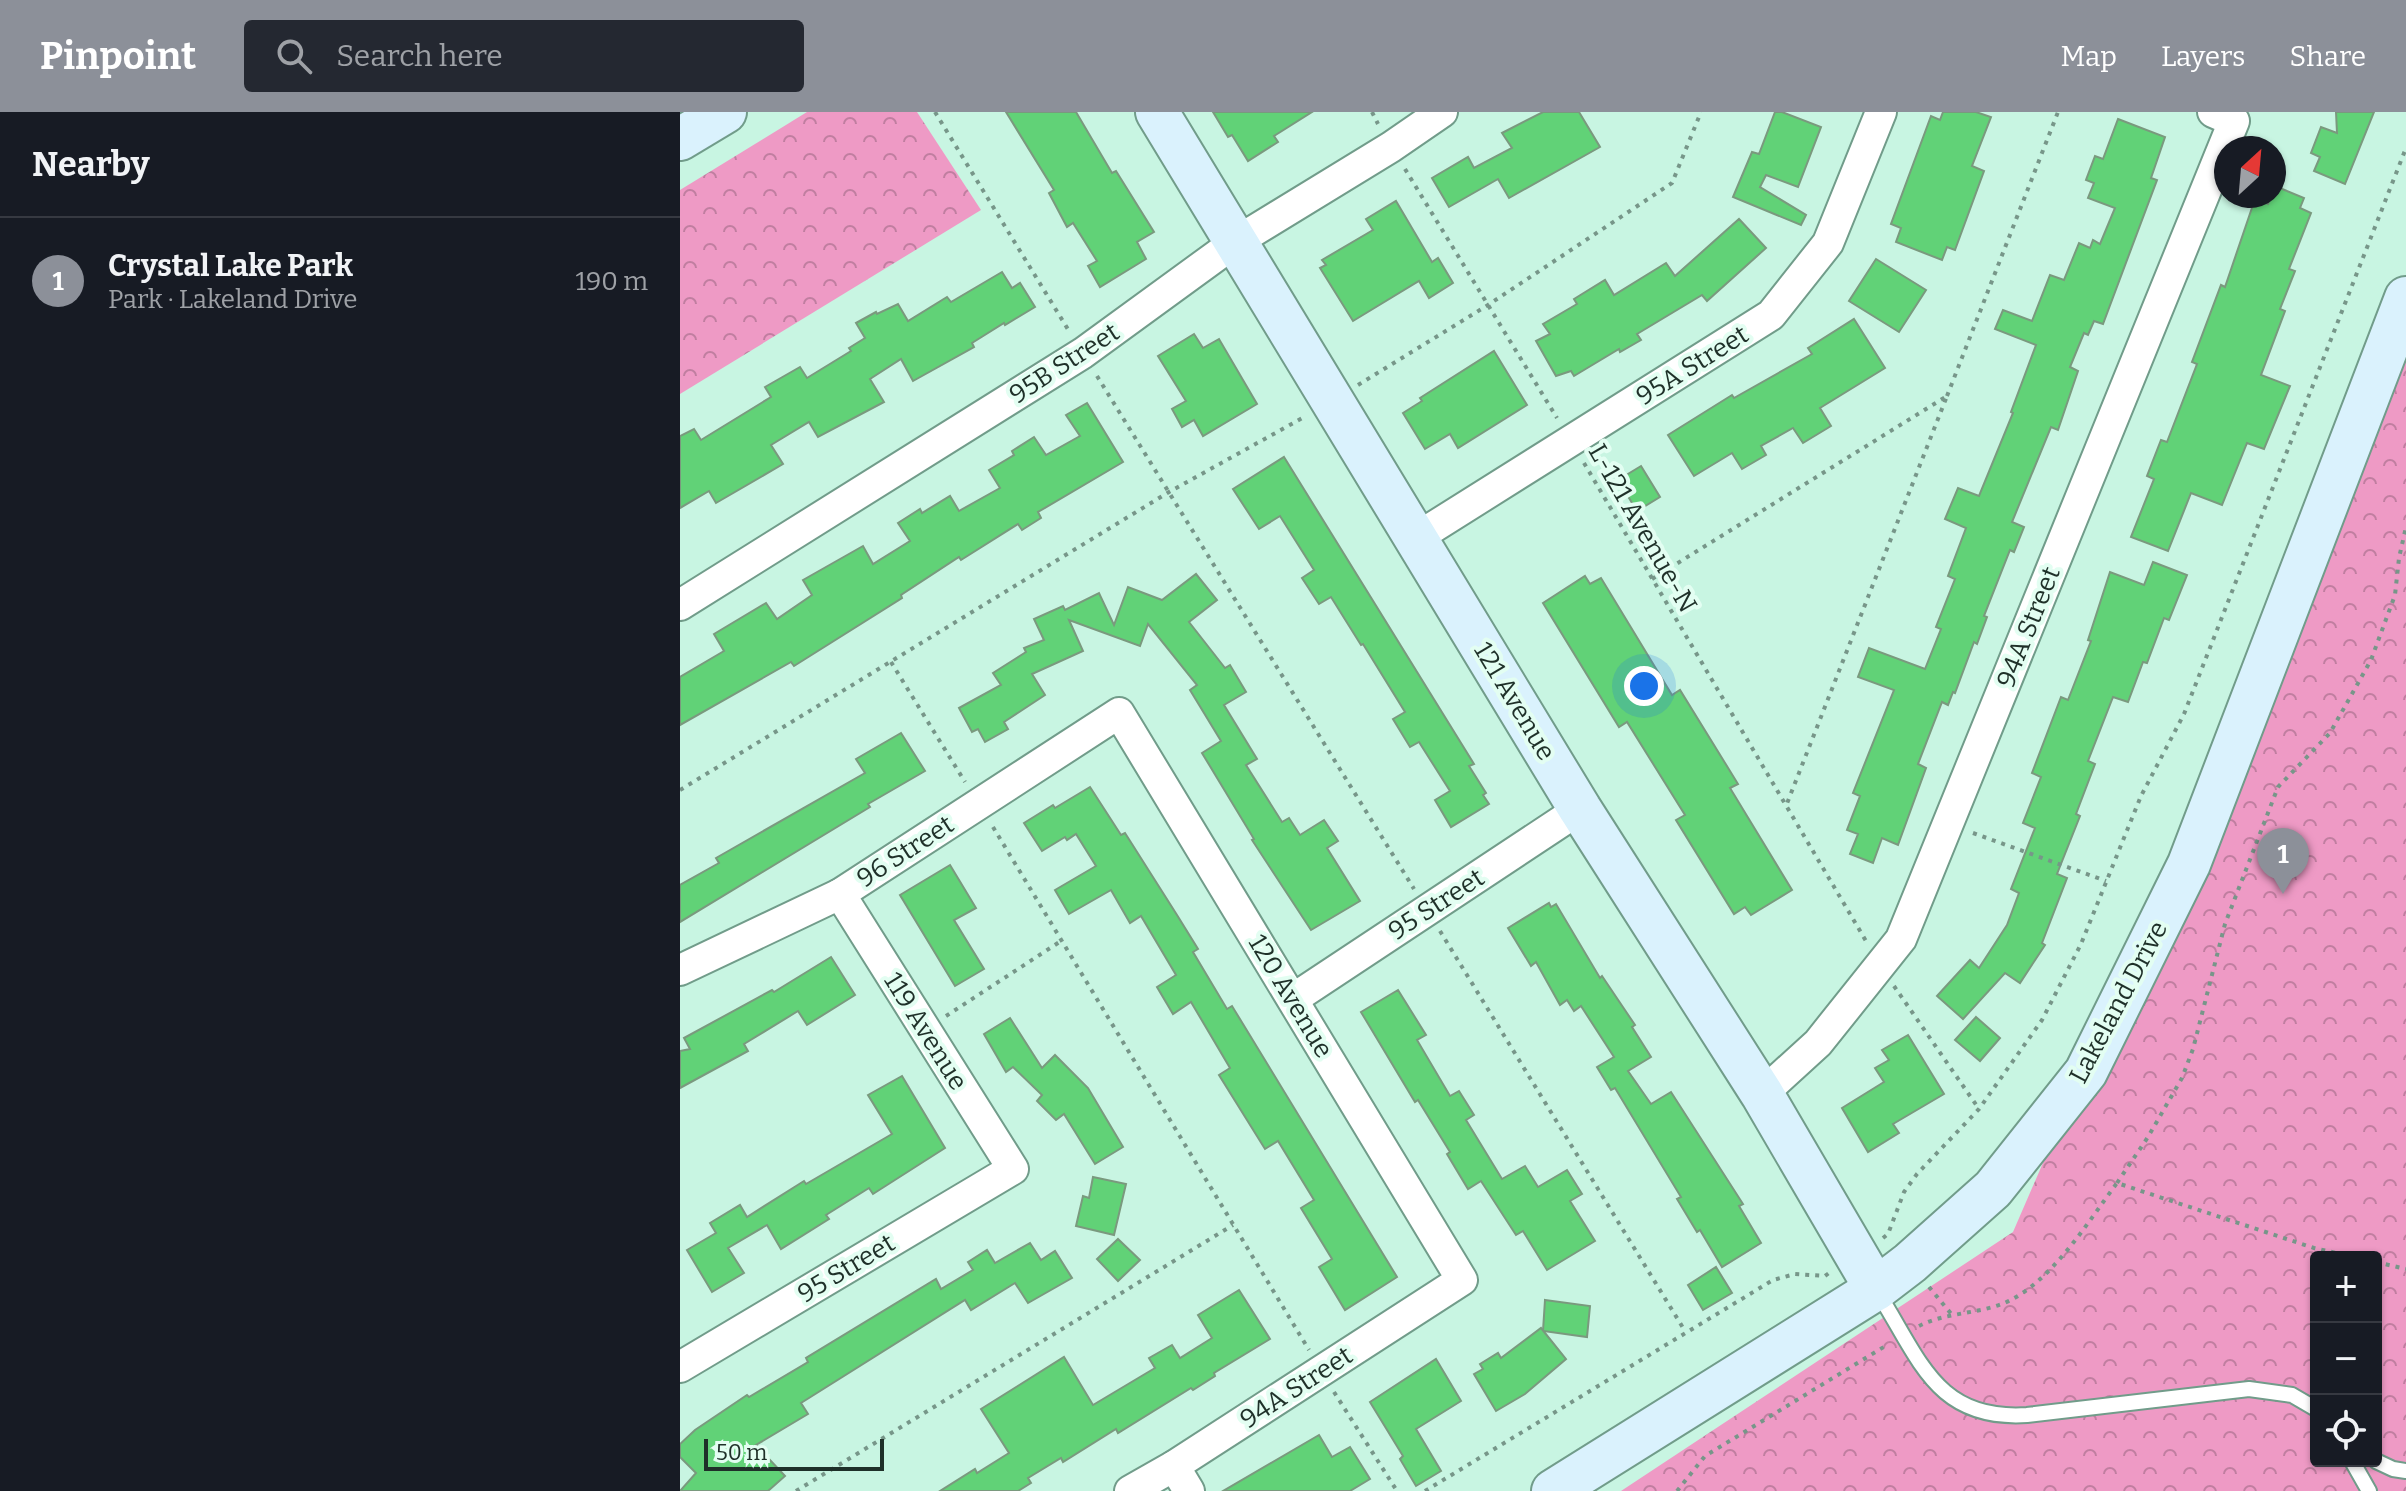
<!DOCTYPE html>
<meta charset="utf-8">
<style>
:root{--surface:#171b24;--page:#242831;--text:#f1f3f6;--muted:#9ea1a6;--line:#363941;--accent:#8c9099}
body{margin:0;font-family:Bitter,serif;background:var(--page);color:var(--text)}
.controls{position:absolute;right:24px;bottom:24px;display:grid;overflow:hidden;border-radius:8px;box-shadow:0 2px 6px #0004}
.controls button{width:72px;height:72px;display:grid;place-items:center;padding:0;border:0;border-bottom:2px solid var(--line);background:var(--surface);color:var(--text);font:40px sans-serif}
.compass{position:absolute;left:1534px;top:24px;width:72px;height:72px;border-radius:50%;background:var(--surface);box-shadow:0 2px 6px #0004;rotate:26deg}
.scale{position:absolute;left:24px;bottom:20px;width:180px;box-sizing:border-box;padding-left:8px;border:4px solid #1f3029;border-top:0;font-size:22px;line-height:28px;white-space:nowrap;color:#1f3029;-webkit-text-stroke:6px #e3fef2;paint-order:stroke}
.you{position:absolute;left:964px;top:574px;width:28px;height:28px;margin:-20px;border:6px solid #fff;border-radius:50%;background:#1a73e8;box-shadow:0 0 0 12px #1a73e833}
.badge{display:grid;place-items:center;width:52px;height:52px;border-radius:50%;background:var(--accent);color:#fff;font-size:26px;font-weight:700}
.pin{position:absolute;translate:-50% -66px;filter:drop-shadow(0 2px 4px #0008)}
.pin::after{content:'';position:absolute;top:42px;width:28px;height:24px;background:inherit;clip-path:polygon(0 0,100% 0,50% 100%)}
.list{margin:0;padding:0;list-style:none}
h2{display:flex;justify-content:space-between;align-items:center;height:104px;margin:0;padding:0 32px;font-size:34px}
h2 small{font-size:26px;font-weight:400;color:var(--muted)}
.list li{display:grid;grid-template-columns:52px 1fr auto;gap:24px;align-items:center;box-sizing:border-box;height:128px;padding:0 32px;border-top:2px solid var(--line)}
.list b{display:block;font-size:30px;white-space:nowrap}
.list p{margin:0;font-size:26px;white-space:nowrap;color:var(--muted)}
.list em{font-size:26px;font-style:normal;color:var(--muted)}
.icon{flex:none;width:44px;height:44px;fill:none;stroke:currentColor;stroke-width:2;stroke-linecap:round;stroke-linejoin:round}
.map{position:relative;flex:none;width:1726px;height:1379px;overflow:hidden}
header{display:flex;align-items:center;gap:48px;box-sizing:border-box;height:112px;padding:0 40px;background:var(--accent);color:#fff}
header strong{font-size:38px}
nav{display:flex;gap:44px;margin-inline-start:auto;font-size:28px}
.search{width:560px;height:72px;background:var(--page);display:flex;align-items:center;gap:20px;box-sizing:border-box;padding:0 28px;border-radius:8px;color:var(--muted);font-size:30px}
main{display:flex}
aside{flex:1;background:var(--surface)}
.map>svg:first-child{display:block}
.forest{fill:url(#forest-crowns);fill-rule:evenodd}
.building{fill:#61d277;stroke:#7a997e;stroke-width:2}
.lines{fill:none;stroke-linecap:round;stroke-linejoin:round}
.lane-casing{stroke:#719c8a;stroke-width:18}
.street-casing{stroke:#719c8a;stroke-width:34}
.secondary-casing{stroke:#719c8a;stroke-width:46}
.path{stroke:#779689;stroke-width:4;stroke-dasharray:4 6;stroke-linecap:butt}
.lane{stroke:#fff;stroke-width:14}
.street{stroke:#fff;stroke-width:30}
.secondary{stroke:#daf2fd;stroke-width:42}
.labels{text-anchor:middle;stroke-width:8;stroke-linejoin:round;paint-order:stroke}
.street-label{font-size:26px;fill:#1f3029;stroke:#e3fef2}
</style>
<header>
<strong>Pinpoint</strong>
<div class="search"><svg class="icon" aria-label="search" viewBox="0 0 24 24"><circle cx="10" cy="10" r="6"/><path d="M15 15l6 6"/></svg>Search here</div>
<nav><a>Map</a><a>Layers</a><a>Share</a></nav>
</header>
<main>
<aside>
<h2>Nearby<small></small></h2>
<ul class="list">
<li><span class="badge">1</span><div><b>Crystal Lake Park</b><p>Park · Lakeland Drive</p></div><em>190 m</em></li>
</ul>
</aside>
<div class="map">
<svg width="1726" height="1379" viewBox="0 0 1726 1379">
<defs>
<pattern id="forest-crowns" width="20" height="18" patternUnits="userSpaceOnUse" patternTransform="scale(2)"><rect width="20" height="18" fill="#ee9ac5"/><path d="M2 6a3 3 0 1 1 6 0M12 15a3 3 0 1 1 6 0" fill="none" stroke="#c07ea0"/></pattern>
</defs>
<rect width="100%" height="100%" fill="#c8f5e2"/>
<g class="forest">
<path d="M127,0H237L301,98L0,282V78Z"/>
<path d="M1726,214V1379H941L1333,1120ZM1636,1145H1696V1349H1636Z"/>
</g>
<g class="building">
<path d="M326,0H396L432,61L436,59L474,120L457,130L466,147L420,175L408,154L417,149L393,111L387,115L369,81L374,78Z"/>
<path d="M533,0H632L594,24L598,30L568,49L552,23L548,25Z"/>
<path d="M863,0H899L920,35L829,86L818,67L769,95L752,66L788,45L794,56L832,36L822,21Z"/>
<path d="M1095,0H1102L1141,15L1118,75L1086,63L1080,75L1126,103L1121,113L1053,85L1072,40L1079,42Z"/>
<path d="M1263,0H1296L1311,5L1292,54L1304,59L1275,138L1267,135L1262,148L1216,130L1221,116L1211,112L1251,4L1260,8Z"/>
<path d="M1656,0H1694L1665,72L1634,59L1640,45L1631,41L1641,15L1657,21Z"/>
<path d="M1438,7L1485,25L1471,66L1477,68L1423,212L1414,209L1408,223L1404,221L1390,255L1398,259L1378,318L1371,315L1332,410L1344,415L1334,440L1330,438L1304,504L1307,505L1297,532L1294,530L1275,581L1273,580L1268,593L1262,590L1238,652L1246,656L1218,733L1202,726L1193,751L1170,742L1178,722L1167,718L1180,684L1173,681L1214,578L1178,565L1189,536L1245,557L1261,517L1256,515L1275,467L1268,464L1286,416L1265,407L1278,376L1299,384L1333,301L1331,300L1356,233L1315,217L1323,198L1352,209L1370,163L1384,168L1399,131L1410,136L1413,128L1420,132L1435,96L1408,86L1414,71L1406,68L1415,44L1423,47Z"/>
<path d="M1595,74L1624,86L1620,96L1631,101L1609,157L1615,159L1600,197L1605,199L1581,263L1610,274L1584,337L1567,331L1542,393L1511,381L1488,439L1451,425L1474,367L1467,364L1481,328L1487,330L1517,252L1512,250L1541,173L1545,175L1575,87L1588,92L1591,84H1594Z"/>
<path d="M716,89L752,150L758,146L773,171L749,186L739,169L673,209L640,156L646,153L642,148L693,118L686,107Z"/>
<path d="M1059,107L1086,136L1027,189L1022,183L957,222L961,228L940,240L939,237L894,264L891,259L876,264L856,229L870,222L863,212L897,192L894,187L925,168L934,183L986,151L995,164Z"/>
<path d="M1196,147L1246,178L1219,220L1169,189Z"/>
<path d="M322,160L332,176L340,171L355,195L325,213L324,211L292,231L294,235L233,269L221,247L190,267L204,290L138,325L129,310L91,333L103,352L36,391L29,379L0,396V324L14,317L21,328L91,285L85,275L120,255L127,266L171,239L169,236L185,226L176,211L196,200L197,202L218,192L228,209L267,185L271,190Z"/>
<path d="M1174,207L1205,256L1140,296L1151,314L1123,331L1113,316L1081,334L1086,343L1062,357L1052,341L1014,364L988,323L1052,283L1054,286L1132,242L1128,236Z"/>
<path d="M514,222L523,236L539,227L577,292L523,324L514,308L502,315L492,297L506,289L478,244Z"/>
<path d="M814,239L847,293L778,336L770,322L745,337L723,301L742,289L740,286Z"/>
<path d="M407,291L443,350L358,400L361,406L342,418L338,412L281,448L279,445L221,483L222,486L114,554L111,550L0,613V565L44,539L34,522L86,491L97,507L132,483L123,468L183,434L193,452L230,429L218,411L240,397L242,401L270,384L279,399L320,376L309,358L334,343L332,339L354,325L366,343L400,324L386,303Z"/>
<path d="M604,345L794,652L789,654L806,681L803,683L809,692L771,715L755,688L770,679L739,630L730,635L713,607L725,600L683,532L681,533L651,485L639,492L622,466L634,458L600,404L579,417L553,377Z"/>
<path d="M961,354L980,385L957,399L938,368Z"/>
<path d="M1473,450L1507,463L1489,508L1484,506L1467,551L1463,550L1448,590L1433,585L1408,649L1415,652L1396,702L1400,704L1377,762L1387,766L1362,831L1365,833L1340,871L1325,861L1283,907L1257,884L1290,848L1299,856L1327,813L1339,781L1331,777L1355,716L1343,711L1361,665L1352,661L1381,585L1388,588L1411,529L1408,528L1430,460L1464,473Z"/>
<path d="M516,462L537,488L509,510L545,556L550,553L566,580L544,593L577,647L566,653L602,710L609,706L620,723L644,708L658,729L647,736L680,789L631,818L572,728L574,727L522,641L541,629L510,578L517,573L468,512L460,534L389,508L403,539L352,562L365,583L324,610L328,617L305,630L298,617L292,620L279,596L321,573L313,561L346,540L344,536L364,528L354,507L383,494L385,498L419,481L434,513L448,475L482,488Z"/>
<path d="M905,464L910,472L921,466L992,583L1000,578L1058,672L1050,676L1112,778L1071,803L1065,795L1054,802L996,708L1005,703L947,610L939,615L863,491Z"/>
<path d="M221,621L245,659L188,692L190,695L0,810V773L39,751L36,746L185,661L176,647Z"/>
<path d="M410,675L441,723L445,721L497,803L518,837L513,840L547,897L552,894L717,1165L665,1198L639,1155L652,1147L621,1096L634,1088L598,1029L585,1037L539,963L550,956L511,890L493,902L477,875L496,863L461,804L450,811L431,778L389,802L375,778L416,754L396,722L387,728L385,725L362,739L344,711L373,693L375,696Z"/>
<path d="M270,753L296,796L274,808L304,857L275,874L220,783Z"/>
<path d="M869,791L871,795L876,792L920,866L922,864L955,913L952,915L971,945L948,959L971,992L991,980L1063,1092L1059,1094L1081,1131L1042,1155L1020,1118L1017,1120L997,1087L1001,1085L935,976L931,978L917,955L934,945L901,894L894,899L887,888L880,893L856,850L851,854L828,816Z"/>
<path d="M151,845L175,883L127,913L118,899L64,932L68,939L0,976V939L10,937L4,926L92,878L94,880Z"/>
<path d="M718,878L746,923L737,928L770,984L779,979L794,1003L786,1008L822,1067L845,1054L858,1075L887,1058L902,1082L890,1089L915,1129L867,1158L843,1119L836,1123L801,1069L788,1077L767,1042L770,1040L738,988L735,990L681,900Z"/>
<path d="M1296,905L1320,926L1300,949L1275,928Z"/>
<path d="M330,906L362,956L375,943L408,976L443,1035L415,1052L384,1002L376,1008L357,989L362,983L333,955L326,960L304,922Z"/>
<path d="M1228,923L1264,982L1213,1012L1219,1021L1188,1040L1162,996L1204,970L1195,956L1209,948L1202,938Z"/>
<path d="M222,964L265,1036L193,1082L189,1076L146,1103L149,1107L101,1137L87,1113L48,1136L64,1161L32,1180L7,1138L36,1121L30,1111L60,1093L67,1105L124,1069L126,1072L212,1022L188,983Z"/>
<path d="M413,1065L446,1072L434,1123L396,1114L403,1084L409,1086Z"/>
<path d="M438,1127L460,1148L438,1169L417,1147Z"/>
<path d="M350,1131L361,1148L375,1139L392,1166L348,1191L335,1171L291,1198L285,1188L121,1291L128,1302L76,1333L105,1364L88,1379H0L16,1361L0,1345V1332L15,1318L67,1283L69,1285L128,1250L126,1246L256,1167L261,1177L293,1158L288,1150L307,1138L315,1151Z"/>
<path d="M1036,1155L1052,1181L1023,1198L1008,1173Z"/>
<path d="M559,1178L590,1227L534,1261L535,1264L513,1278L511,1276L438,1321L436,1317L383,1350L381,1346L348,1366L351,1371L338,1379H260L295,1357L297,1361L329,1341L301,1297L384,1245L413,1293L475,1256L469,1246L492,1233L500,1246L532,1226L518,1203Z"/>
<path d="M865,1188L910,1194L907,1225L863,1219Z"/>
<path d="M861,1216L886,1247L845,1282L816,1299L794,1262L803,1257L800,1252L818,1241L821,1246Z"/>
<path d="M756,1247L781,1289L736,1317L761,1359L736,1374L720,1347L723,1344L690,1290Z"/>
<path d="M639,1323L652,1345L670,1335L690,1367L670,1379H543Z"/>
</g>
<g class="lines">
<g class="lane-casing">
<g id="lane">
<path d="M1198,1181C1240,1247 1256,1309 1347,1303L1569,1277L1612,1283L1636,1297"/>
<path d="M1672,1349L1689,1379"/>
<path d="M1696,1349L1713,1357L1726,1359"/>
</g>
</g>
<g class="street-casing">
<g id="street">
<path d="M736,426L1091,203L1148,131L1201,0"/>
<path d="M0,493L403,241L554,131L711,35L762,0"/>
<path d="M0,858L160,782L439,601L782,1168L494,1354L450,1379"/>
<path d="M613,887L900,697"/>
<path d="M1082,982L1138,931L1221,827L1554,9L1533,0"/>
<path d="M0,1255L333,1057L160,782"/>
<path d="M494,1354L509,1379"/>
</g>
</g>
<g class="secondary-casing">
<g id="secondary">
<path d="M477,0L900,697L1082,982L1196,1177"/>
<path d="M0,27L45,0"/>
<path d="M873,1379L1196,1177L1230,1151L1313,1077L1406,960L1509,752L1726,186"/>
</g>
</g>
<g class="path">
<path d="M255,0L389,219"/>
<path d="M692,0L698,12"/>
<path d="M725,57L877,306"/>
<path d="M417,264L734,777"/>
<path d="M678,273L808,193L992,71L1021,0"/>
<path d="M1267,284L1378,0"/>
<path d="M904,351L1186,829"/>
<path d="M972,467L1267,284L1106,694"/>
<path d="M211,550L285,670"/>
<path d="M0,678L489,380L626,304"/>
<path d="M313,715L629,1238"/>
<path d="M1293,721L1426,769"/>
<path d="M760,819L1005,1219"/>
<path d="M1214,874L1299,997"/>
<path d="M266,904L381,829"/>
<path d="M1437,1071L1468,1025L1502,966L1513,937L1545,812L1598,675L1650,621L1691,548L1715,483L1719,446L1726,415"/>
<path d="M1203,1126L1208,1122L1224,1080L1237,1062L1299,997L1362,908L1401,832L1461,684L1504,602L1726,36"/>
<path d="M1696,1150L1726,1157"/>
<path d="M1249,1175L1273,1204"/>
<path d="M1239,1214C1264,1201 1295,1202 1322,1192C1370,1173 1407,1111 1437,1071L1634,1136L1674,1145"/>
<path d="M654,1280L717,1379"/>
<path d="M116,1379L553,1113"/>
<path d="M745,1379L1093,1168L1115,1162L1145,1164L1149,1161"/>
<path d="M997,1379L1025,1344L1207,1233"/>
</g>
<use href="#lane" class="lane"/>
<use href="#street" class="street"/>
<use href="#secondary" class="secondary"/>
</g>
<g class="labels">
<g class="street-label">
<text transform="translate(384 251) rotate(-33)" y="9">95B Street</text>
<text transform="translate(1012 253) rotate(-32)" y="9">95A Street</text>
<text transform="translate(963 416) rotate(60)" y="9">L-121 Avenue-N</text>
<text transform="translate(1348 515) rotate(-68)" y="9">94A Street</text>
<text transform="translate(835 589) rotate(59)" y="9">121 Avenue</text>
<text transform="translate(225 739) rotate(-33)" y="9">96 Street</text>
<text transform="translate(756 792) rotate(-33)" y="9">95 Street</text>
<text transform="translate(611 884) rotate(59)" y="9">120 Avenue</text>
<text transform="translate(1438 890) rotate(-62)" y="9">Lakeland Drive</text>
<text transform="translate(246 919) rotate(58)" y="9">119 Avenue</text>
<text transform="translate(166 1156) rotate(-31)" y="9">95 Street</text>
<text transform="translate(616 1275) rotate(-33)" y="9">94A Street</text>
</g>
</g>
</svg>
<div class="controls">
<button>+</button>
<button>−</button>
<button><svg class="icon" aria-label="locate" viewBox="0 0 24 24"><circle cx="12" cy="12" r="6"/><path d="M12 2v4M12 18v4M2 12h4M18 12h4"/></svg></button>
</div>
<svg class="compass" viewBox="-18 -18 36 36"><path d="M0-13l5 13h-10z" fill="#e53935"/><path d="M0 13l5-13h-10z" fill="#9ea1a6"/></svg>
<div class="scale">50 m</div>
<div class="you"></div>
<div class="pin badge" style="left:1603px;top:782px">1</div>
</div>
</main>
